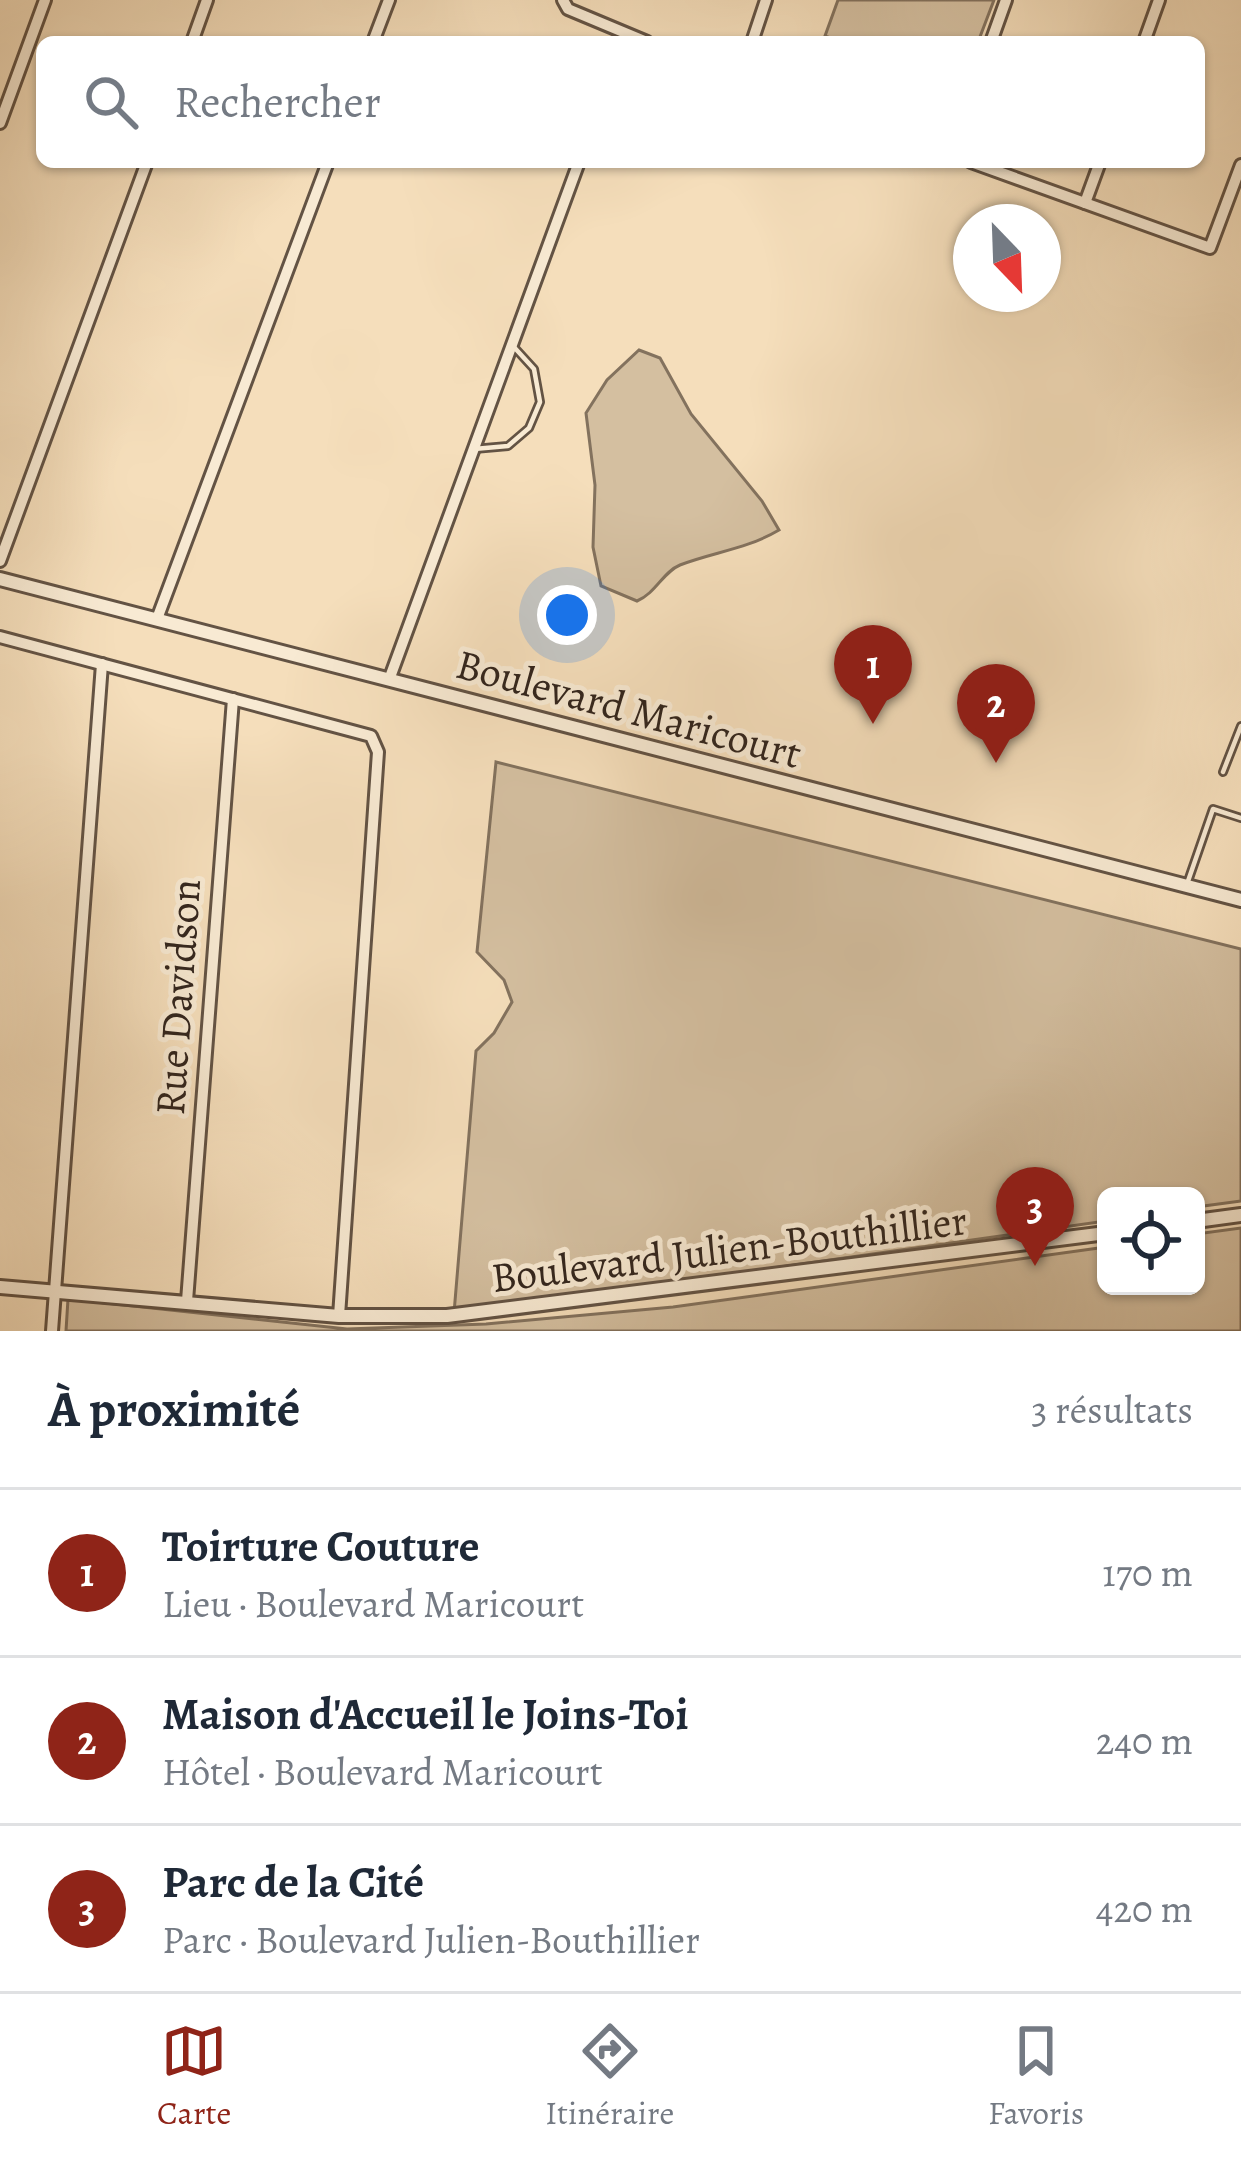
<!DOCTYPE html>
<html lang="fr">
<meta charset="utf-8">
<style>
:root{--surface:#fff;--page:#f6f6f7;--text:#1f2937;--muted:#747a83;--line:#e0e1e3;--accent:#8f2418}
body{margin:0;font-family:Alegreya,serif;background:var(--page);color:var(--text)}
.controls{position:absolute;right:36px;bottom:36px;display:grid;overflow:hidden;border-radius:18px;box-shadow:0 3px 9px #0004}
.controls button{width:108px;height:108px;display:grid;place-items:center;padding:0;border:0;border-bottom:3px solid var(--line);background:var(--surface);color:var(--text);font:60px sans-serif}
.compass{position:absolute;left:953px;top:204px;width:108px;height:108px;border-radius:50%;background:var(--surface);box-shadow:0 3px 9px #0004;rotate:157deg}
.you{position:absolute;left:567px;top:615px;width:42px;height:42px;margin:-30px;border:9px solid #fff;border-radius:50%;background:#1a73e8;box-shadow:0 0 0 18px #1a73e833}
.badge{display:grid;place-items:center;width:78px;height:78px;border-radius:50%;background:var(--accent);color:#fff;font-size:39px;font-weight:700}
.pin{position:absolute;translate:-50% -99px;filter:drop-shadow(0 3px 6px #0008)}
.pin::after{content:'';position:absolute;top:63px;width:42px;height:36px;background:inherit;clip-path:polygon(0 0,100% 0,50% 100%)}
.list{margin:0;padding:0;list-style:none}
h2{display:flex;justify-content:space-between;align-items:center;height:156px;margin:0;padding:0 48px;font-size:51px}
h2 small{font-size:39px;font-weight:400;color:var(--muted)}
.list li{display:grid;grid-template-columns:78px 1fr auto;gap:36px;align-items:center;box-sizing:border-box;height:168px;padding:0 48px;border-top:3px solid var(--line)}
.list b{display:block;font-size:45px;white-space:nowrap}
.list p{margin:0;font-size:39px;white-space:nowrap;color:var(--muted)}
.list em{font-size:39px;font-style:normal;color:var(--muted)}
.icon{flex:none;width:66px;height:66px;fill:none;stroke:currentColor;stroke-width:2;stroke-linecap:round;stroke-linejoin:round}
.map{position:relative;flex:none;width:1241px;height:1331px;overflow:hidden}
.search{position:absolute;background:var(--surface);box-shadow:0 3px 9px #0004;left:36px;right:36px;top:36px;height:132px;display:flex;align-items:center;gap:30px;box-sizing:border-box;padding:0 42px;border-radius:18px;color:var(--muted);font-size:45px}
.sheet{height:660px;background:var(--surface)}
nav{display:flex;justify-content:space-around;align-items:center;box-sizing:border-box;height:168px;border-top:3px solid var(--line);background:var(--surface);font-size:33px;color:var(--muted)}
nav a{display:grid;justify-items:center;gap:6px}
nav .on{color:var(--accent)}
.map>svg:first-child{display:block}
.green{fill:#d4bfa0;stroke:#83725e;stroke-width:3}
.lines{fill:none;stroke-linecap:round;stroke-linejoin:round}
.service-casing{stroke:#635344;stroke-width:10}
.minor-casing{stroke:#635344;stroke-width:16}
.tertiary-casing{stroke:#635344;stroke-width:18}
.service{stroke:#f8ead3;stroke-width:4.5}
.minor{stroke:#f8ead3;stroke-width:10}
.tertiary{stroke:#f8ead3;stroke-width:12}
.labels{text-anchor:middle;stroke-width:10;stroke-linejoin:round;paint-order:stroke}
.street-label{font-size:42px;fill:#32251d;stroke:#f8ead3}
</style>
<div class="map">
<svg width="1241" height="1331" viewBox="0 0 1241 1331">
<rect width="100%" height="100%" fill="#f5debb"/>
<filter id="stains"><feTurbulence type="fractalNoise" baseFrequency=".00167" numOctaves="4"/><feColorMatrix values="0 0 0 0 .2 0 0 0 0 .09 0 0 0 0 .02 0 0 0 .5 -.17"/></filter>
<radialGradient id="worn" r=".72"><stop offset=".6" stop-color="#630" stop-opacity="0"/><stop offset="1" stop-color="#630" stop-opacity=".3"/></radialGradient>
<g class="green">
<path d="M838,0H994L978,42H840L825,36Z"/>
<path d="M639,350L660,358L691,414L762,501L779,530C747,549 714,552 680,565C663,572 656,593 637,601L601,586L593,547L595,485L586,413L607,380Z"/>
<path d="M496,762L1241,949V1201L1196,1207V1196H1106V1221L454,1313L476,1051L494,1033L512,1002L504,980L477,952Z"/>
<path d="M1241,1228V1331H66L68,1299L347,1329L486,1324L673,1307L1106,1247V1286H1196V1234Z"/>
</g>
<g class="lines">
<g class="service-casing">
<g id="service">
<path d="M474,449L508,446L529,428L540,402L534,369L513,346"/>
<path d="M1223,772L1241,726"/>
<path d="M1187,884L1213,809L1241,818"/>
</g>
</g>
<g class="minor-casing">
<g id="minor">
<path d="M563,0L568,9L647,42"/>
<path d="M192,42L207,0"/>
<path d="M373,42L389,0"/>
<path d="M752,42L766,0"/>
<path d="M991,42L1006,0"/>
<path d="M1144,42L1159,0"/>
<path d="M0,123L45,0"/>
<path d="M971,162L1210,248L1241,165"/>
<path d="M1085,203L1100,162"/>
<path d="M0,561L147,162"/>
<path d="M157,619L328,162"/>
<path d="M0,637L371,736L378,752L339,1316"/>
<path d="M389,680L579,162"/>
<path d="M187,1301L233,699"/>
<path d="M52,1331L102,664"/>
</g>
</g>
<g class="tertiary-casing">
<g id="tertiary">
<path d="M0,579L1241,900"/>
<path d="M1196,1221L1241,1215"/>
<path d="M0,1287L339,1316H447L1106,1233"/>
</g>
</g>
<use href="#service" class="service"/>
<use href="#minor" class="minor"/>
<use href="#tertiary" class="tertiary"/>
</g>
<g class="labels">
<g class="street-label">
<text transform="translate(629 708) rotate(15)" y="15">Boulevard Maricourt</text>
<text transform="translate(177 997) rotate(-86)" y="15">Rue Davidson</text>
<text transform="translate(729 1248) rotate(-7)" y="15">Boulevard Julien-Bouthillier</text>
</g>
</g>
<rect width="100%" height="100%" filter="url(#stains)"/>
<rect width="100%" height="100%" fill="url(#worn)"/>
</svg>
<div class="controls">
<button><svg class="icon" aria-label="locate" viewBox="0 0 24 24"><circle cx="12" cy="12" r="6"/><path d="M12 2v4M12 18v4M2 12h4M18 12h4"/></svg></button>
</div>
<svg class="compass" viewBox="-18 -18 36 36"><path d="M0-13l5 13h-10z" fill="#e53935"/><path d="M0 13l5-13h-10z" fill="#747a83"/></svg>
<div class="you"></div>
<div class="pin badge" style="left:873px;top:724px">1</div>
<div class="pin badge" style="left:996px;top:763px">2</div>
<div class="pin badge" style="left:1035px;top:1266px">3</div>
<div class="search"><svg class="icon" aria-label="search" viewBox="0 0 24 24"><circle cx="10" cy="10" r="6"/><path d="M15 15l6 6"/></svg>Rechercher</div>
</div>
<section class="sheet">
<h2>À proximité<small>3 résultats</small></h2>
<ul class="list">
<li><span class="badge">1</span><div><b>Toirture Couture</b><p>Lieu · Boulevard Maricourt</p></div><em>170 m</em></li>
<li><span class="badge">2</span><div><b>Maison d'Accueil le Joins-Toi</b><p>Hôtel · Boulevard Maricourt</p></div><em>240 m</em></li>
<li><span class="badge">3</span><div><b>Parc de la Cité</b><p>Parc · Boulevard Julien-Bouthillier</p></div><em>420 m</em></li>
</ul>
</section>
<nav>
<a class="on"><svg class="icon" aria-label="map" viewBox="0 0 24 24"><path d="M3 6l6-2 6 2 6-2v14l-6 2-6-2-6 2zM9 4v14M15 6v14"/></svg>Carte</a>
<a><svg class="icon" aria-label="directions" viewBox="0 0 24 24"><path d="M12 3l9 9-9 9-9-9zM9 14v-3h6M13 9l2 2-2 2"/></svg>Itinéraire</a>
<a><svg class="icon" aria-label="saved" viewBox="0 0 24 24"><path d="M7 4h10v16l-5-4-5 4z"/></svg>Favoris</a>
</nav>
